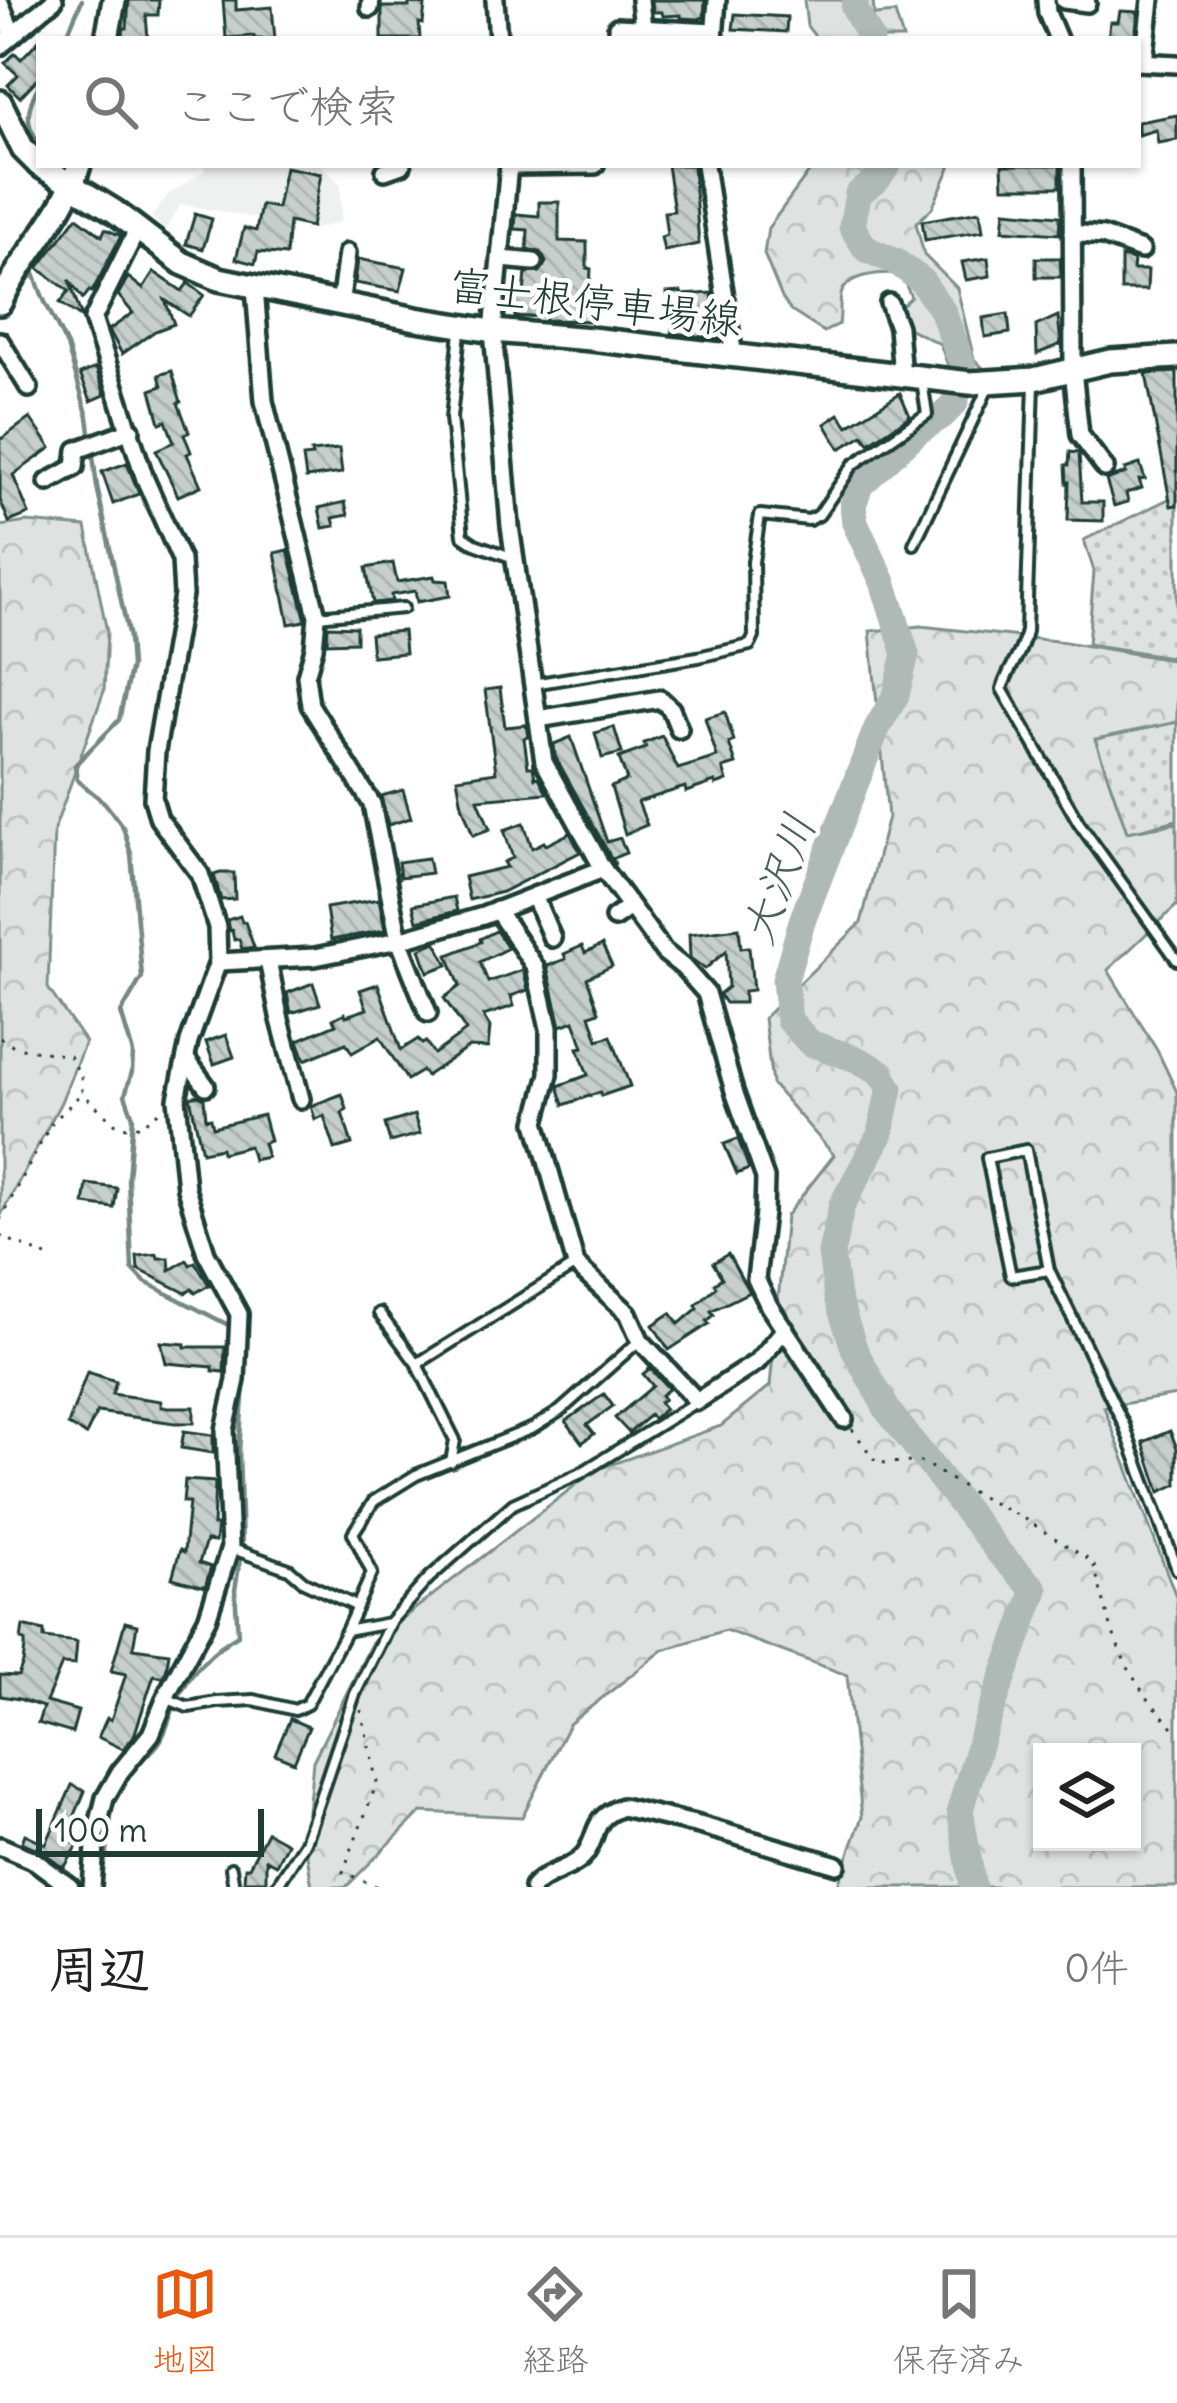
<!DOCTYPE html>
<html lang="ja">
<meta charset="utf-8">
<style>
:root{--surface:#fff;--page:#f2f2f2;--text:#222;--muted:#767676;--line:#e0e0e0;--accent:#ea580c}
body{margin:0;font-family:Delius,"Klee One",sans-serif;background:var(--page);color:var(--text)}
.controls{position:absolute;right:36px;bottom:36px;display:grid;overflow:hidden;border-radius:0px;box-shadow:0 3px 9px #0004}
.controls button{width:108px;height:108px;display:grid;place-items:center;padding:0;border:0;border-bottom:3px solid var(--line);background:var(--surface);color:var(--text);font:60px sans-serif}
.scale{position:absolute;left:36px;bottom:30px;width:228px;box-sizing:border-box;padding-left:12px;border:6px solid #1f3d34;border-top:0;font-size:33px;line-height:42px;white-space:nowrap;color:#1f3d34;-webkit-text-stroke:9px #fff;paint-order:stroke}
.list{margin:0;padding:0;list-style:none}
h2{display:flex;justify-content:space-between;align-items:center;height:156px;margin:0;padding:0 48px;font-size:51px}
h2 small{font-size:39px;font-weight:400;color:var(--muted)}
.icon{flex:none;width:66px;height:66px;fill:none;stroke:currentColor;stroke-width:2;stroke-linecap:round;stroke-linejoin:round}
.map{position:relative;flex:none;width:1177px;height:1887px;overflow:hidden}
.search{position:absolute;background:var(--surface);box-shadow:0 3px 9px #0004;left:36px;right:36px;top:36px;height:132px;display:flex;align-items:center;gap:30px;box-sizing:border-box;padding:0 42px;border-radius:0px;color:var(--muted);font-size:45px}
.sheet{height:348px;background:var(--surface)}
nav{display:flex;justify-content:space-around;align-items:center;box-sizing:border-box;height:168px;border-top:3px solid var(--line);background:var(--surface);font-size:33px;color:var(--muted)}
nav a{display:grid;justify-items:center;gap:6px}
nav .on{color:var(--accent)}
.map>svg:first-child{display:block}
.built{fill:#eef1f0}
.grass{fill:url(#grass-dots);stroke:#7e908b;stroke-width:3}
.forest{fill:url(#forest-crowns);stroke:#7e908b;stroke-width:3;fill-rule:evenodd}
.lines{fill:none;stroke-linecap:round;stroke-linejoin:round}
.stream{stroke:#758883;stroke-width:4.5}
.river{stroke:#afbab7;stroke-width:27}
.building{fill:url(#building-back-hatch);stroke:#1f3d34;stroke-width:3}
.lane-casing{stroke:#1f3d34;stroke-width:16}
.street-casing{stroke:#1f3d34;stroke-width:24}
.secondary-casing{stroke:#1f3d34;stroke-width:30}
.path{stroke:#1f3d34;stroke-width:3;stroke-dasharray:3 9;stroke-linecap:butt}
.lane{stroke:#fff;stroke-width:8}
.street{stroke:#fff;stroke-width:15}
.secondary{stroke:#fff;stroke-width:21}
.labels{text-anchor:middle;stroke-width:9;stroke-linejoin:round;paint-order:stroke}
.street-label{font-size:42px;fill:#1f3d34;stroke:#fff}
.water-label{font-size:45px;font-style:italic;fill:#4a625b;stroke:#fff}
</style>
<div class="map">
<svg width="1177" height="1887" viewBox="0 0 1177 1887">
<defs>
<pattern id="grass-dots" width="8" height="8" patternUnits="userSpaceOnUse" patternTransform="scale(3)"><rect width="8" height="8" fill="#dee3e2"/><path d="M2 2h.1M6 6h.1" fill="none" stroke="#bec4c2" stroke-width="1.8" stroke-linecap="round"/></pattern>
<pattern id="forest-crowns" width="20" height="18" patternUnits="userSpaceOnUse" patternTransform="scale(3)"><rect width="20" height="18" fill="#dee3e2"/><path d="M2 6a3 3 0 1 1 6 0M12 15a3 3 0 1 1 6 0" fill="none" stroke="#bec4c2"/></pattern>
<pattern id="building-back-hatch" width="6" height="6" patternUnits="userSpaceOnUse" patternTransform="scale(3)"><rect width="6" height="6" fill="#c7cfcc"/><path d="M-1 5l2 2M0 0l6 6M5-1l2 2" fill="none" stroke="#aab3b0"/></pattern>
</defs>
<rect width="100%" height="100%" fill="#fff"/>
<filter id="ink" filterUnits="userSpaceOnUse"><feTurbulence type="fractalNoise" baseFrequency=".00833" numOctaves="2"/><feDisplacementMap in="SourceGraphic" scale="24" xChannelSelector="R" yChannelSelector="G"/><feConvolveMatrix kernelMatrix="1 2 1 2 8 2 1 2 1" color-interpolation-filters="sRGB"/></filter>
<g filter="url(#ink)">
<path class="built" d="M205,165H320L341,184V222L315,229L181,204L165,230L151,217L169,194L204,171Z"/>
<g class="grass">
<path d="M1177,495V658L1088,644L1094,571L1084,540Z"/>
<path d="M1177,722V820L1127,833L1095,739Z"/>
</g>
<g class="forest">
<path d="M804,0H873L874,15L895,13L903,39H817L807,26Z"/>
<path d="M814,165H951L932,208L916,223L924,255L957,288L974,359L987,372L955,385L940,344L902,325L893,313L911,297L901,274C884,272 846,273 841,295C839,304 841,315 839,324L824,332L791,311L782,298L764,254L768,228Z"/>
<path d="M27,522L86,527L107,632L104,691L54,830L48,988L85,1042L61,1102L0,1217V526Z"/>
<path d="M921,626L1065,642L1177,661V722L1095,739L1127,832L1177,823V905L1108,970L1158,1052L1177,1092V1395L1104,1407L1177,1599V1887H837L862,1817L847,1675L725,1630L663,1650L569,1724L522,1817L421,1812L346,1887H312L305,1842L313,1761L372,1642L595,1470L721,1426L770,1386L786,1216L834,1155L772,1084L764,1018L861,923L888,817L870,631ZM1042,1752H1132V1842H1042Z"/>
</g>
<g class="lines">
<g class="stream">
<path d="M65,39L82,0"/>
<path d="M39,85C28,105 23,124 39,142"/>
<path d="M31,266L44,300L67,346L88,417L97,487L129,638L131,666L119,720L75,765L77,780L105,803L123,827L131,854L142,977L121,1013L133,1053L132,1072L125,1095L133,1117L128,1179L132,1268L145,1282L236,1329"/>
<path d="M137,1762C168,1744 164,1727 178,1698C190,1673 214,1648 238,1635L235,1590L242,1547L239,1451L247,1343L245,1336"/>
<path d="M102,1872L109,1843L112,1802L121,1785"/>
</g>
<g class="river">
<path d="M856,0L854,8L871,39"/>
<path d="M888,165L878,179L858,194L852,227L866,249L896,262L921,280L943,312L963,366L955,403L942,416L918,431L860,485L853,505L855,523L883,582L906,654L896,695L877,728L802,921L785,980L789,1020L810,1043L856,1059L879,1071L890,1088L880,1135L842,1205L831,1253L837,1297L855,1351L888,1411L1000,1554L1035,1590L982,1736L960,1810L973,1887"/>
</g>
</g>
<g class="building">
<path d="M129,0H159L158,15H146L148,39H122L124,28H127Z"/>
<path d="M223,0H236V10L272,7L275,39H254V36L226,38Z"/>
<path d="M652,0H705L704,17L699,19L681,18V15L663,16L662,12H653Z"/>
<path d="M409,3L425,5L423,24L419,23L420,39H382V7H409Z"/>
<path d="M1120,11L1138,12L1135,39H1108L1110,22H1118Z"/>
<path d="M735,14L787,17L786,32L733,29Z"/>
<path d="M39,40V77L20,97L8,85L18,75L5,63L15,53L21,59Z"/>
<path d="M1177,115V140L1158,143L1156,130L1138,135V122Z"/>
<path d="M667,165H693L699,244L664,251L661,237L667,235L664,212L674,211Z"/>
<path d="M1002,165H1060V187H1003Z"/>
<path d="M285,167L321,174L311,227L289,222L286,255L258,252L255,264L236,259L244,228L256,231L261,205L277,208Z"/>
<path d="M539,202H559V241L587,242V268L591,269L589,304L592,303V321L545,320V316L515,317L514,294H524L526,273L540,272L546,262L540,252L527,249L528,230L515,229L516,214L539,216Z"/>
<path d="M980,211L983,231L925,240L922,221Z"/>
<path d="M1005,211L1060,216L1059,234L1003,230Z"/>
<path d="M195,214L212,219L203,249L186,244Z"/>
<path d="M77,217L102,236L105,229L121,236L92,292L89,291L83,299L69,280L82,318L60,303L69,291L38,268Z"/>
<path d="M1121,257L1134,260L1133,270H1148L1147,290H1121Z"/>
<path d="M988,258L990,276L966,280L962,262Z"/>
<path d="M1036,258H1060L1061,277H1036Z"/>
<path d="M358,259L406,268L400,291L355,283Z"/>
<path d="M154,272L182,291L188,283L204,295L189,316L165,300L174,324L155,331L122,354L109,330L133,313L118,295L128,277L143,289Z"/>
<path d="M681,292L682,295L712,293L719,339L672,333L674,311L669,312L667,293Z"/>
<path d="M1008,314L1010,333L985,337L983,318Z"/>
<path d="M1058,316L1061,344L1037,354L1036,326Z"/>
<path d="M96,368L105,395L91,401L80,374Z"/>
<path d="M172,371L181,402L178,403L189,432L184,434L191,452L187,454L201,486L178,496L156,450L174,442L166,421L160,423L151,390L162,386L159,375Z"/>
<path d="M1177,372V505L1171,506L1146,374Z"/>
<path d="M900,393L910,416L869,443L863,435L840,449L825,424L839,414L848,426Z"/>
<path d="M30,418L51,448L13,475L29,514L9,522L0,500V440Z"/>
<path d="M339,449L342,473L306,478L303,457L312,456L311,452Z"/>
<path d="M1070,452L1079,453L1082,502H1103V521L1068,520L1069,482L1067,483L1066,465H1069Z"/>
<path d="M127,463L139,494L113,504L102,472Z"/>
<path d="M1140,464L1145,479L1139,480L1142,488L1126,493L1128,502L1114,506L1106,480L1126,473L1125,469Z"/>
<path d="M345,502L348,515L333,518L335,526L323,528L319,508Z"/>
<path d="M288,550L305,617V621L289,624L275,553Z"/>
<path d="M393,563L397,582L434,576L435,580L448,581L450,596L417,602L415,591L391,595L392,601L373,603L366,568Z"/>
<path d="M328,626L356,627V642L327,643Z"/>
<path d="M403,631L405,653L372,656L370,634Z"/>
<path d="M500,688L505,727L526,725L528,737L524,738L528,767H533L535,778L539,777L547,793L478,799L490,829L473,835L462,805L457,778L496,772L485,690Z"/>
<path d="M725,712L734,741L729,743L736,764L723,768L727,781L716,785L715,782L686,792L685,787L638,802L647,825L625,834L611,787L627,780L619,758L646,748L644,743L662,736L678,769L717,757L705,718Z"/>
<path d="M614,727L622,753L602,758L595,733Z"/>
<path d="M571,737L607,842L620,838L626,853L613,858L615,865L555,756L554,744Z"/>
<path d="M403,790L411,818L388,825L381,796Z"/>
<path d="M524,823L532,848L544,842L546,845L570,833L580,852L502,892L469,900L464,877L507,867L504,862L513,858L504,830Z"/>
<path d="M428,858L431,873L400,877L398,862Z"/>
<path d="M220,873H234L235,899L221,900L214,875Z"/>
<path d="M454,897L457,911L417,921L413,905Z"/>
<path d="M379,899L385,930L331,940L326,908Z"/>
<path d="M240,916L242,922H245L254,947L242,949L239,939L234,940L232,930L229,931L227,920Z"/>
<path d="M739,928L741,948L749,947L753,990L744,991V1003H725L719,994L728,987L726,951L705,969L690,958L689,934Z"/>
<path d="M496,931L508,948L480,962L488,982L523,970L528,990L511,996L514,1006L483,1016L490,1027L488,1048L469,1047L426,1076L422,1071L407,1080L380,1037L352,1053L346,1043L305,1060L298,1040L336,1024L333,1019L345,1013L346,1016L367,1009L360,990L378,984L401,1050L418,1039L422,1044L426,1042L434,1054L466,1031L444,998L460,986L448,955L481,942L480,939Z"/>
<path d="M436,942L448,965L428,972L420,949Z"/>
<path d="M602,945L612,966L587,978L599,1012L590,1015L598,1040L611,1036L630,1086L601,1096L600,1092L564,1105L558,1086L588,1075L578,1048L583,1047L574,1021L561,1026L547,966L566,959L564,954L582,946L585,953Z"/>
<path d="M313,983L320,1004L291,1013L287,993Z"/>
<path d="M226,1035L234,1057L214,1064L206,1042Z"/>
<path d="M342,1094L347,1109L342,1113L343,1116L352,1144L335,1149L324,1116L315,1119L311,1106Z"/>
<path d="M198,1095L204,1098L206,1119L211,1118L213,1127L263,1115L270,1141L263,1143L267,1157L253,1160L249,1146L222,1153L221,1148L202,1152L190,1097Z"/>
<path d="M414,1115L420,1134L390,1142L385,1124Z"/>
<path d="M738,1139L749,1169L737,1174L724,1144Z"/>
<path d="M87,1184L117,1188L114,1208L84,1204Z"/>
<path d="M157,1254L158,1258H169L170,1270L187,1260L190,1265L195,1262L209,1285L195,1293L192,1289L186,1293L138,1269L137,1256Z"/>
<path d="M728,1254L749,1292L711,1311L714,1315L707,1321L709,1324L669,1350L653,1325L671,1313L679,1324L698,1308L696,1305L716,1287L714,1283L722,1278L713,1263Z"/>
<path d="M161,1342L185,1344V1347H225L224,1372L213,1371V1367L166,1363Z"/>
<path d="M650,1368L669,1389L661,1395L664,1399L659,1402L665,1409L653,1419L650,1415L629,1433L615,1418L653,1386L643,1374Z"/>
<path d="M87,1372L116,1381L112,1394L161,1401V1407H194V1423H175L97,1412L86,1435L68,1425Z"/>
<path d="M604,1394L613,1406L587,1425L594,1434L582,1443L566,1421Z"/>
<path d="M184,1431L213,1435V1453L181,1448Z"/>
<path d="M1170,1431L1177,1448V1484L1160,1492L1143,1442Z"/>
<path d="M185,1480L215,1482L213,1525H217L215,1542L206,1541L199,1563L211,1567L205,1587L172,1578L180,1550L184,1552L189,1502H183Z"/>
<path d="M125,1622L137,1625L133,1648L169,1653L166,1671L162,1677L154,1675L134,1736L123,1749L98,1737L107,1718L111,1720L126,1674L111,1671Z"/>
<path d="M23,1626L44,1631V1638L77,1642L75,1665L62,1664L46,1702L78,1711L72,1733L38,1723L43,1707L19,1699L0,1696V1675L18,1676L23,1663L25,1647V1641L21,1640Z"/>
<path d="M290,1719L309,1727L294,1762L275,1754Z"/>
<path d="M72,1785L85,1791L65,1839L78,1845L64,1868L42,1851L22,1842L25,1834L46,1844Z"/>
<path d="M267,1832L287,1843L276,1865L266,1860V1881H244L245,1867H249Z"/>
</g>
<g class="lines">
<g class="lane-casing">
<g id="lane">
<path d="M460,332L451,418L463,536L475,544L514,558"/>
<path d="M1034,383L1026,631C1022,655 1009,666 1002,689L1079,823L1177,960"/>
<path d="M914,544L988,388"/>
<path d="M317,616L403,608"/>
<path d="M533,684L698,657L750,645L754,637L753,562L760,515L809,520L819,515L853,465L927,414L922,381"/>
<path d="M1049,1270L1011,1276L987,1158L1026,1150L1049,1270L1124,1425L1177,1569"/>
<path d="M379,1313L417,1364"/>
<path d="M639,1341L560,1411L533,1428L416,1475L374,1501L353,1533L372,1573L346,1631L389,1623L429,1578L513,1504L581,1473L696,1402"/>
<path d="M451,1462L455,1440L417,1364L574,1266"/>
<path d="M230,1548L289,1569L304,1582L356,1606"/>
<path d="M168,1699L188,1707L217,1702L254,1700L295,1710L307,1704L346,1631"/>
<path d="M231,1868L234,1887"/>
<path d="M276,1887L305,1842L355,1694L389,1625"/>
</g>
</g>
<g class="street-casing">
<g id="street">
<path d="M495,0L498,39"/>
<path d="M640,0L643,28"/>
<path d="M1046,0L1047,13L1058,39"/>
<path d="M1064,0L1087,3"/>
<path d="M0,3L13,35"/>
<path d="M370,8L371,0"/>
<path d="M617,27L714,32"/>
<path d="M714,39L717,0"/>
<path d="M0,46L54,0"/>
<path d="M1138,62L1177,64"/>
<path d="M1144,62L1151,0"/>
<path d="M509,165L493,331L510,526L544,762L603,869L664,952L683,967L706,993L734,1091L765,1178L764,1213L756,1279L769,1306L844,1419"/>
<path d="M705,165L734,357"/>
<path d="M1072,165L1073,370L1080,435L1105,468"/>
<path d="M509,166L595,165"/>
<path d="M385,171L402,165"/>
<path d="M1072,233L1103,236L1141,250"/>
<path d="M501,259L534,262"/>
<path d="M255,288L264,401L317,616L314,648L306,676L310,705L372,804L399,940L428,1013"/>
<path d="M889,303L898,327L902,377"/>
<path d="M340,305L347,253"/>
<path d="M0,341L29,388"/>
<path d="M48,482L75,467L77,450L131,430"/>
<path d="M538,719L660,699L671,709L679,729"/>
<path d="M534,896L552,938"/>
<path d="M497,910L535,967L549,1028V1074L536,1122L576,1265L628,1313L640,1340L697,1401L757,1362L785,1329"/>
<path d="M614,918L630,907"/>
<path d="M268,960L279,1016L301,1099"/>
<path d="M218,962L315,957L399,940L483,916L603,869"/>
<path d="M186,1059L206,1086"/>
<path d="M0,1846L35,1861L70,1887"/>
<path d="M92,1887L96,1834L105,1798L120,1772L151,1734L169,1690L207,1619L230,1548L225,1430L236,1380L239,1314L206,1253L186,1188L177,1099L189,1042L218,962L217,927L200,874L159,819L153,799L156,751L183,595L181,560L145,479L93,319L137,230"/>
<path d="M533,1887C546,1871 573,1870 585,1854C600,1833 590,1819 622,1807L699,1825L837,1865"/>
</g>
</g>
<g class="secondary-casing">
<g id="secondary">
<path d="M107,39L114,0"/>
<path d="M0,102L23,149L39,165"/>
<path d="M39,165L114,211L182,263L219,279L416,319L493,331L591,339L970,383L1034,379L1110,361L1177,357"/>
<path d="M0,303C22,255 64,216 79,165"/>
</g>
</g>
<g class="path">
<path d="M0,1038L16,1047L69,1056L81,1075L82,1093L119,1127L141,1126L161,1110"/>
<path d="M0,1220L51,1124L81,1094"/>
<path d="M0,1236L49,1257"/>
<path d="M852,1429L877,1463L922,1462L975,1494L1030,1522L1089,1560L1094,1566C1114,1640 1121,1675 1177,1731"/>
<path d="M361,1710L377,1783L343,1872L378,1887"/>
</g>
<use href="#lane" class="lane"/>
<use href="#street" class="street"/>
<use href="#secondary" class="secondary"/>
</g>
</g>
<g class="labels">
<g class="street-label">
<text transform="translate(595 302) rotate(7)" y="15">富士根停車場線</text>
</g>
<g class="water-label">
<text transform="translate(778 879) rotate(-70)" y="16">大沢川</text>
</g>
</g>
</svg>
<div class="controls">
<button><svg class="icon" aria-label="layers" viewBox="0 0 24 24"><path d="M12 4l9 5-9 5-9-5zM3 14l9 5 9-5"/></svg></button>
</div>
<div class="scale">100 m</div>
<div class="search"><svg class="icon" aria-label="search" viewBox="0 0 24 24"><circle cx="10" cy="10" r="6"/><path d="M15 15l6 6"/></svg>ここで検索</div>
</div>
<section class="sheet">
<h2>周辺<small>0件</small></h2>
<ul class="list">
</ul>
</section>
<nav>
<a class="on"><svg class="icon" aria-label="map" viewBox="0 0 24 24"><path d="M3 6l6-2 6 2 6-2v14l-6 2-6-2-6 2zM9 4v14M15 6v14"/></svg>地図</a>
<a><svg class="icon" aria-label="directions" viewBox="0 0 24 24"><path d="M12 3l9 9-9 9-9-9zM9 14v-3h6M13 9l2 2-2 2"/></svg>経路</a>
<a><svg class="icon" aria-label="saved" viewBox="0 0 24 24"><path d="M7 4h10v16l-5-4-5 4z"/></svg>保存済み</a>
</nav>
